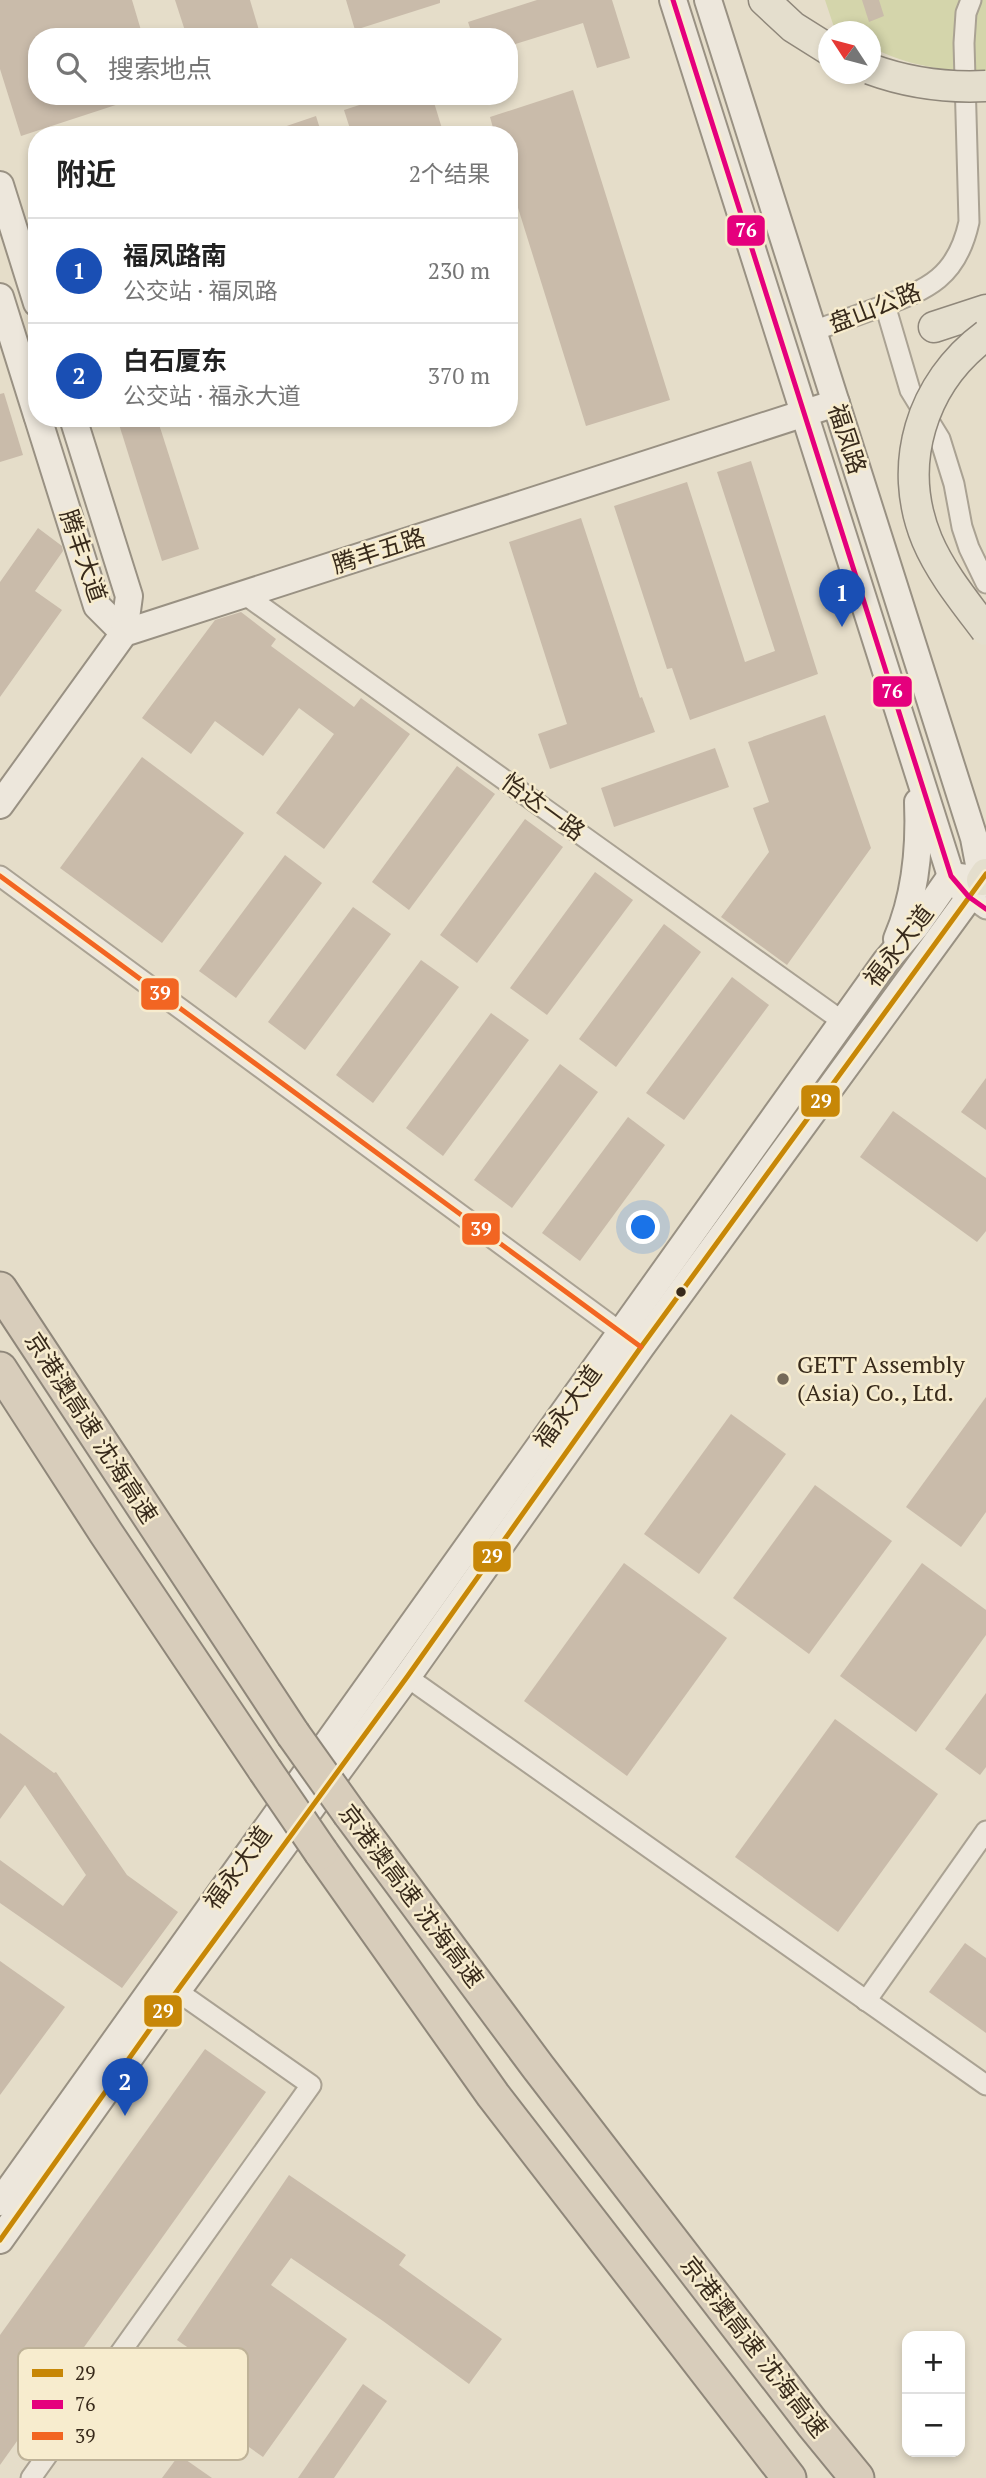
<!DOCTYPE html>
<html lang="zh">
<meta charset="utf-8">
<style>
:root{--surface:#fff;--page:#f2f2f2;--text:#222;--muted:#767676;--line:#e0e0e0;--accent:#756958}
body{margin:0;font-family:"PT Serif","Noto Sans SC",serif;background:var(--page);color:var(--text)}
.controls{position:absolute;right:21px;bottom:21px;display:grid;overflow:hidden;border-radius:14px;box-shadow:0 4px 10px #0003}
.controls button{width:63px;height:63px;display:grid;place-items:center;padding:0;border:0;border-bottom:2px solid var(--line);background:var(--surface);color:var(--text);font:35px sans-serif}
.compass{position:absolute;left:818px;top:21px;width:63px;height:63px;border-radius:50%;background:var(--surface);box-shadow:0 4px 10px #0003;rotate:306deg}
.you{position:absolute;left:644px;top:1228px;width:24px;height:24px;margin:-18px;border:5px solid #fff;border-radius:50%;background:#1a73e8;box-shadow:0 0 0 10px #1a73e833}
.badge{display:grid;place-items:center;width:46px;height:46px;border-radius:50%;background:var(--accent);color:#fff;font-size:23px;font-weight:700}
.pin{position:absolute;translate:-50% -58px;filter:drop-shadow(0 2px 4px #0008)}
.pin::after{content:'';position:absolute;top:37px;width:24px;height:21px;background:inherit;clip-path:polygon(0 0,100% 0,50% 100%)}
.list{margin:0;padding:0;list-style:none}
h2{display:flex;justify-content:space-between;align-items:center;height:91px;margin:0;padding:0 28px;font-size:30px}
h2 small{font-size:23px;font-weight:400;color:var(--muted)}
.list li{display:grid;grid-template-columns:46px 1fr auto;gap:21px;align-items:center;box-sizing:border-box;height:105px;padding:0 28px;border-top:2px solid var(--line)}
.list b{display:block;font-size:26px;white-space:nowrap}
.list p{margin:0;font-size:23px;white-space:nowrap;color:var(--muted)}
.list em{font-size:23px;font-style:normal;color:var(--muted)}
.icon{flex:none;width:38px;height:38px;fill:none;stroke:currentColor;stroke-width:2;stroke-linecap:round;stroke-linejoin:round}
.map{position:relative;flex:none;width:986px;height:2478px;overflow:hidden}
.search{position:absolute;background:var(--surface);box-shadow:0 4px 10px #0003;left:28px;top:28px;width:490px;height:77px;display:flex;align-items:center;gap:18px;box-sizing:border-box;padding:0 24px;border-radius:28px;color:var(--muted);font-size:26px}
.panel{position:absolute;background:var(--surface);box-shadow:0 4px 10px #0003;left:28px;top:126px;width:490px;height:301px;border-radius:28px}
.map>svg:first-child{display:block}
.green{fill:#d4d5ab}
.building{fill:#c9bbaa}
.lines{fill:none;stroke-linecap:round;stroke-linejoin:round}
.street-casing{stroke:#aaa293;stroke-width:23}
.secondary-casing{stroke:#999183;stroke-width:30}
.primary-casing{stroke:#8f877a;stroke-width:33}
.highway-casing{stroke:#8f877a;stroke-width:37}
.street{stroke:#ede7dc;stroke-width:19}
.secondary{stroke:#ede7dc;stroke-width:26}
.primary{stroke:#e4decd;stroke-width:30}
.highway{stroke:#d8cdbb;stroke-width:33}
.primary-bridge-casing{stroke:#8f877a;stroke-width:33;stroke-linecap:butt}
.highway-bridge-casing{stroke:#8f877a;stroke-width:37;stroke-linecap:butt}
.primary-bridge{stroke:#e4decd;stroke-width:30}
.highway-bridge{stroke:#d8cdbb;stroke-width:33}
.bus-1-casing{stroke:#f7ecce;stroke-width:10}
.bus-2-casing{stroke:#f7ecce;stroke-width:10}
.bus-3-casing{stroke:#f7ecce;stroke-width:10}
.bus-1{stroke:#c78707;stroke-width:5}
.bus-2{stroke:#e5007d;stroke-width:5}
.bus-3{stroke:#f26522;stroke-width:5}
.bus-dot{fill:#382a1b;stroke:#f7ecce;stroke-width:2.5}
.poi-dot{fill:#756958;stroke:#f7ecce;stroke-width:2.5}
.labels{text-anchor:middle;stroke-width:5;stroke-linejoin:round;paint-order:stroke}
.street-label{font-size:24px;fill:#382a1b;stroke:#f7ecce}
.poi-label{font-size:24px;fill:#382a1b;stroke:#f7ecce;text-anchor:start}
.key{fill:#f7ecce;stroke:#beb298;stroke-width:2}
.key-label{font-size:19px;fill:#382a1b}
.line-badge{stroke:#f7ecce;stroke-width:2.5}
.badge-label{font-size:19px;text-anchor:middle;font-weight:bold;fill:#fff}
</style>
<div class="map">
<svg width="986" height="2478" viewBox="0 0 986 2478">
<rect width="100%" height="100%" fill="#e5ddc9"/>
<path class="green" d="M825,0H986V72C943,70 910,67 871,47L870,32L835,30Z"/>
<g class="building">
<path d="M0,0H132L143,37H37V96H134V99L21,136L0,69Z"/>
<path d="M175,0H250L261,37H187Z"/>
<path d="M346,0H440V3L355,30Z"/>
<path d="M537,0H612L630,58L597,68L583,23L509,46V37H473L468,22Z"/>
<path d="M862,0H879L884,16L869,22Z"/>
<path d="M573,90L670,400L586,426L509,179V135H495L490,117Z"/>
<path d="M387,96H432L444,135H352L344,110Z"/>
<path d="M316,116L322,135H269V132Z"/>
<path d="M4,393L23,455L0,462V394Z"/>
<path d="M117,418H157L199,549L162,561Z"/>
<path d="M751,461L818,674L690,720L672,668L667,669L614,506L687,482L745,662L775,651L717,472Z"/>
<path d="M581,518L640,698L642,697L655,732L550,769L538,734L567,724L509,542Z"/>
<path d="M38,528L62,546L63,551L35,591L62,610L0,697V582Z"/>
<path d="M241,612L276,639L271,646L354,707L361,698L410,734L324,849L276,813L334,734L299,708L263,756L215,721L191,754L142,718L215,620Z"/>
<path d="M825,715L871,848L787,965L721,917L769,852L753,808L769,802L748,742Z"/>
<path d="M715,748L729,787L614,827L601,788Z"/>
<path d="M142,757L244,833L162,943L60,868Z"/>
<path d="M457,766L495,794L409,910L372,882Z"/>
<path d="M525,819L563,847L477,963L440,935Z"/>
<path d="M285,855L322,883L236,998L199,971Z"/>
<path d="M595,872L633,900L547,1015L510,988Z"/>
<path d="M353,907L391,934L305,1050L268,1022Z"/>
<path d="M664,924L701,952L616,1067L579,1039Z"/>
<path d="M421,960L459,987L373,1103L336,1075Z"/>
<path d="M732,977L769,1005L684,1120L646,1093Z"/>
<path d="M491,1013L529,1040L443,1156L406,1128Z"/>
<path d="M560,1064L598,1092L512,1208L474,1180Z"/>
<path d="M986,1078V1130L961,1112Z"/>
<path d="M893,1111L986,1178V1231L977,1242L860,1157Z"/>
<path d="M628,1117L665,1145L580,1261L542,1233Z"/>
<path d="M986,1397V1512L961,1547L906,1507Z"/>
<path d="M731,1414L786,1454L699,1574L644,1534Z"/>
<path d="M815,1485L892,1541L809,1654L733,1598Z"/>
<path d="M624,1563L727,1638L627,1776L524,1701Z"/>
<path d="M922,1563L986,1610V1635L916,1732L840,1676Z"/>
<path d="M986,1693V1767L980,1775L945,1749Z"/>
<path d="M835,1719L938,1794L838,1932L735,1857Z"/>
<path d="M0,1733L54,1773L56,1772L127,1875L178,1912L122,1988L0,1903V1860L63,1906L86,1875L25,1785L0,1819Z"/>
<path d="M965,1943L986,1958V2033L929,1992Z"/>
<path d="M0,1961L65,2007L0,2095Z"/>
<path d="M205,2049L266,2092L0,2465V2335Z"/>
<path d="M289,2175L406,2255L399,2265L502,2339L469,2384L383,2321L291,2258L271,2285L347,2339L263,2457L209,2419L236,2381L177,2340Z"/>
<path d="M363,2384L387,2401L334,2478H298Z"/>
<path d="M179,2455L212,2478H162Z"/>
</g>
<g class="lines">
<g class="street-casing">
<g id="street">
<path d="M885,305L910,390L940,439L954,484L962,527L969,548L986,583"/>
<path d="M813,331C836,323 858,315 880,307C929,289 957,277 969,222L964,43L966,13L971,0"/>
<path d="M244,594L842,1021"/>
<path d="M0,876L631,1340"/>
<path d="M969,897L986,909"/>
<path d="M407,1677L986,2085"/>
<path d="M866,2001L986,1831"/>
<path d="M31,2478L311,2085L177,1991"/>
</g>
</g>
<g class="secondary-casing">
<g id="secondary">
<path d="M673,0L951,876L962,889"/>
<path d="M708,0L974,838L982,880"/>
<path d="M0,185L37,303"/>
<path d="M0,297L37,415"/>
<path d="M38,418L97,606L124,633"/>
<path d="M73,418L129,596L124,633"/>
<path d="M0,805L124,633L836,403"/>
<path d="M897,939C916,895 920,849 918,802"/>
<path d="M0,2202L886,961L916,926L951,876L982,880"/>
<path d="M0,2240L177,1991L407,1677L641,1347L982,880"/>
</g>
</g>
<g class="primary-casing">
<g id="primary">
<path d="M764,0L793,27L828,49"/>
<path d="M934,327L986,310"/>
<path d="M982,880L986,874"/>
</g>
</g>
<g class="highway-casing">
<g id="highway">
<path d="M0,1289L293,1734"/>
<path d="M0,1369L106,1533L265,1770"/>
<path d="M350,1814L538,2067L812,2423L857,2478"/>
<path d="M321,1852L493,2095L789,2478"/>
</g>
</g>
<use href="#street" class="street"/>
<use href="#secondary" class="secondary"/>
<use href="#primary" class="primary"/>
<use href="#highway" class="highway"/>
<g class="primary-bridge-casing">
<g id="primary-bridge">
<path d="M870,69C908,83 946,88 986,86"/>
<path d="M986,335C921,383 896,465 927,540C941,573 965,602 986,630"/>
</g>
</g>
<g class="highway-bridge-casing">
<g id="highway-bridge">
<path d="M293,1734L350,1814"/>
<path d="M265,1770L321,1852"/>
</g>
</g>
<use href="#primary-bridge" class="primary-bridge"/>
<use href="#highway-bridge" class="highway-bridge"/>
<g class="bus-1-casing">
<path id="bus-1" d="M0,2240L177,1991L407,1677L641,1347L986,874"/>
</g>
<g class="bus-2-casing">
<path id="bus-2" d="M673,0L951,876L969,897L986,909"/>
</g>
<g class="bus-3-casing">
<path id="bus-3" d="M0,876L641,1347"/>
</g>
<use href="#bus-1" class="bus-1"/>
<use href="#bus-2" class="bus-2"/>
<use href="#bus-3" class="bus-3"/>
</g>
<circle class="bus-dot" cx="681" cy="1292" r="6"/>
<circle class="poi-dot" cx="783" cy="1379" r="7"/>
<g class="labels">
<g class="street-label">
<text transform="translate(875 308) rotate(-21)" y="8">盘山公路</text>
<text transform="translate(847 439) rotate(72)" y="8">福凤路</text>
<text transform="translate(379 551) rotate(-18)" y="8">腾丰五路</text>
<text transform="translate(83 556) rotate(71)" y="8">腾丰大道</text>
<text transform="translate(543 807) rotate(36)" y="8">怡达一路</text>
<text transform="translate(899 946) rotate(-52)" y="8">福永大道</text>
<text transform="translate(568 1407) rotate(-54)" y="8">福永大道</text>
<text transform="translate(91 1428) rotate(57)" y="8">京港澳高速 沈海高速</text>
<text transform="translate(238 1868) rotate(-54)" y="8">福永大道</text>
<text transform="translate(411 1896) rotate(53)" y="8">京港澳高速 沈海高速</text>
<text transform="translate(754 2347) rotate(52)" y="8">京港澳高速 沈海高速</text>
</g>
<g class="poi-label">
<text x="797" y="1373">GETT Assembly<tspan x="797" dy="28">(Asia) Co., Ltd.</tspan></text>
</g>
</g>
<rect x="18" y="2348" width="230" height="112" rx="10" class="key"/>
<rect x="32" y="2369" width="31" height="8" fill="#c78707"/>
<rect x="32" y="2400" width="31" height="9" fill="#e5007d"/>
<rect x="32" y="2432" width="31" height="8" fill="#f26522"/>
<g class="key-label">
<text x="75" y="2380">29</text>
<text x="75" y="2411">76</text>
<text x="75" y="2443">39</text>
</g>
<g class="line-badge">
<rect x="726" y="214" width="40" height="33" rx="7" fill="#e5007d"/>
<rect x="872" y="675" width="41" height="33" rx="7" fill="#e5007d"/>
<rect x="140" y="977" width="40" height="34" rx="7" fill="#f26522"/>
<rect x="800" y="1084" width="41" height="34" rx="7" fill="#c78707"/>
<rect x="461" y="1212" width="40" height="34" rx="7" fill="#f26522"/>
<rect x="472" y="1540" width="40" height="33" rx="7" fill="#c78707"/>
<rect x="143" y="1994" width="40" height="34" rx="7" fill="#c78707"/>
</g>
<g class="badge-label">
<text x="746" y="237">76</text>
<text x="892" y="698">76</text>
<text x="160" y="1000">39</text>
<text x="821" y="1108">29</text>
<text x="481" y="1236">39</text>
<text x="492" y="1563">29</text>
<text x="163" y="2018">29</text>
</g>
</svg>
<div class="controls">
<button>+</button>
<button>−</button>
</div>
<svg class="compass" viewBox="-18 -18 36 36"><path d="M0-13l5 13h-10z" fill="#e53935"/><path d="M0 13l5-13h-10z" fill="#767676"/></svg>
<div class="you"></div>
<div class="pin badge" style="left:842px;top:627px;background:#1a4fb4">1</div>
<div class="pin badge" style="left:125px;top:2116px;background:#1a4fb4">2</div>
<div class="search"><svg class="icon" aria-label="search" viewBox="0 0 24 24"><circle cx="10" cy="10" r="6"/><path d="M15 15l6 6"/></svg>搜索地点</div>
<section class="panel">
<h2>附近<small>2个结果</small></h2>
<ul class="list">
<li><span class="badge" style="background:#1a4fb4">1</span><div><b>福凤路南</b><p>公交站 · 福凤路</p></div><em>230 m</em></li>
<li><span class="badge" style="background:#1a4fb4">2</span><div><b>白石厦东</b><p>公交站 · 福永大道</p></div><em>370 m</em></li>
</ul>
</section>
</div>
